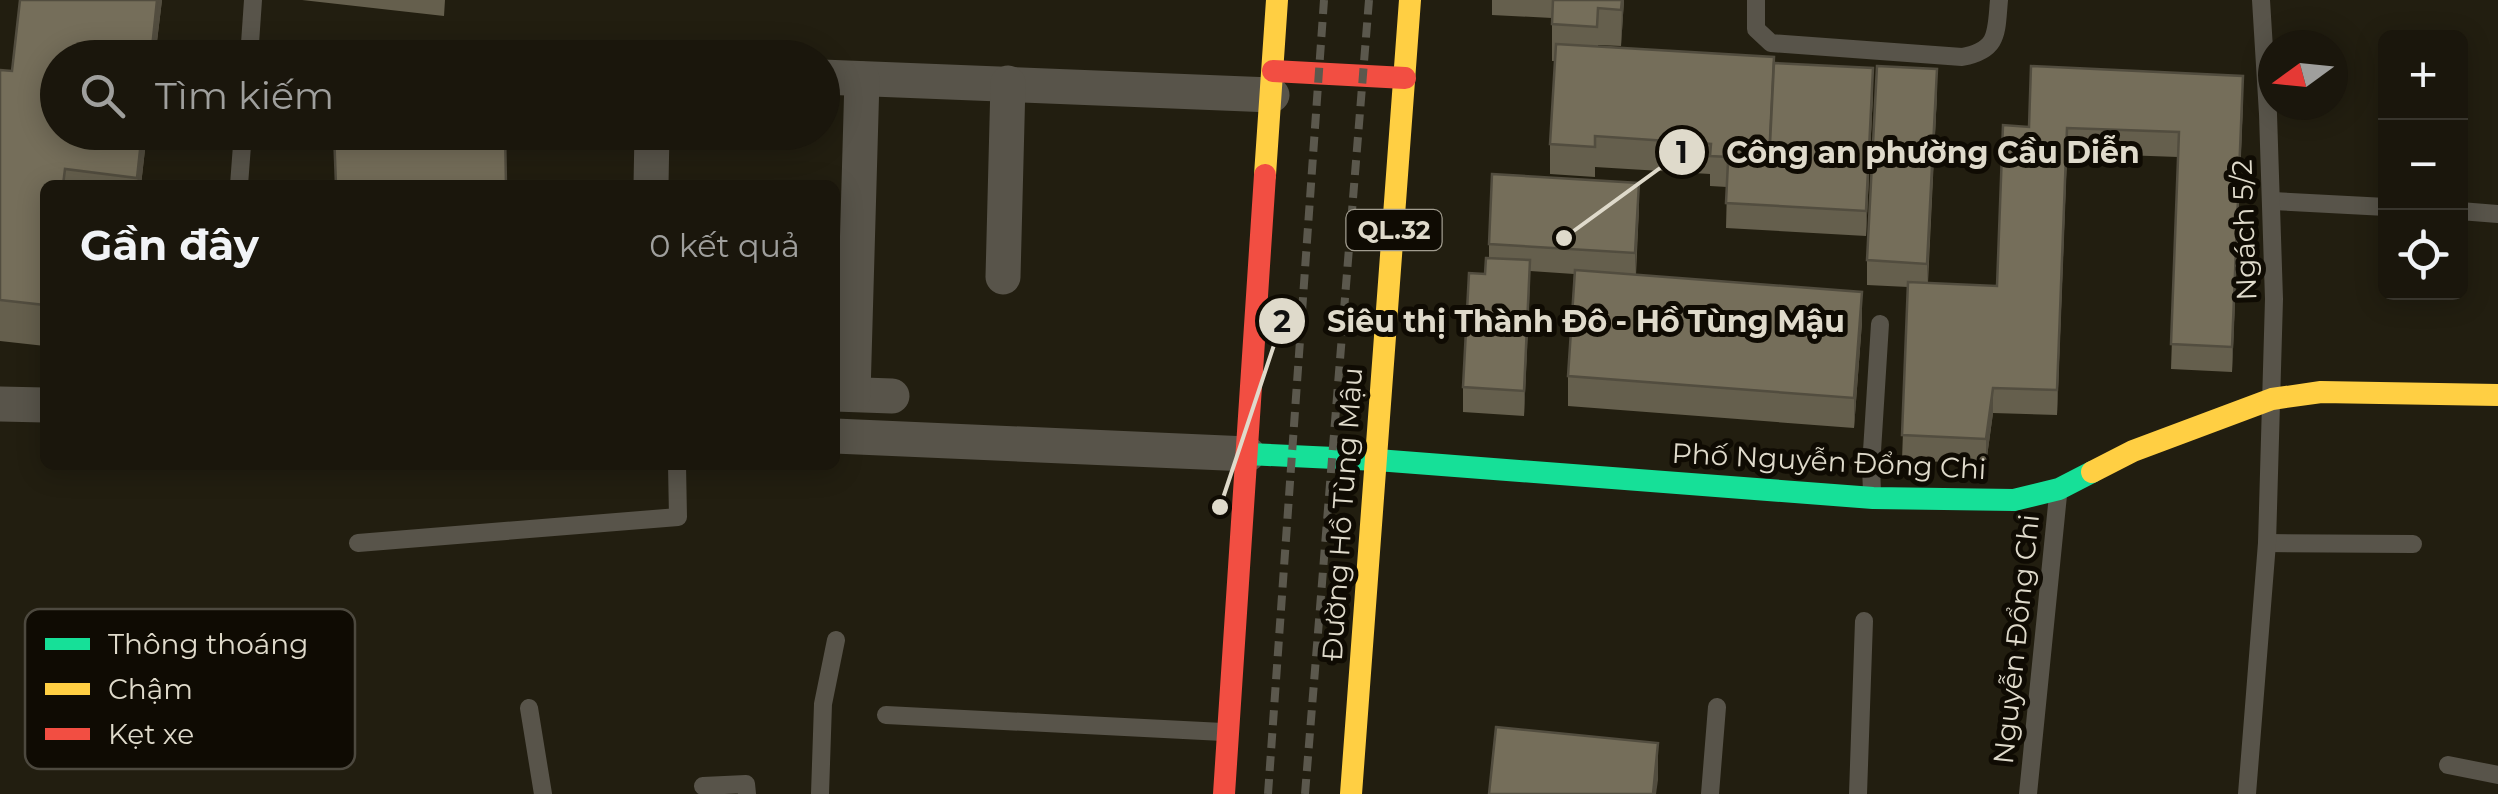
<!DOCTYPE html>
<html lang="vi">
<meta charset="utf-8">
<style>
:root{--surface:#1a160c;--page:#231f15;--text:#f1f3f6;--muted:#9f9f9d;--line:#38352d}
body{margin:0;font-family:Montserrat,sans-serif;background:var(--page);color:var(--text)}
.controls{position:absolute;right:30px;top:30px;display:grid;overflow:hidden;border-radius:15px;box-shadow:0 5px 25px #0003}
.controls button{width:90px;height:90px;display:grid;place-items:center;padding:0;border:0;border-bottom:2px solid var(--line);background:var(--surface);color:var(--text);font:50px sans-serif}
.compass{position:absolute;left:2258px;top:30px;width:90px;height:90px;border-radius:50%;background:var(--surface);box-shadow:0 5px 25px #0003;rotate:255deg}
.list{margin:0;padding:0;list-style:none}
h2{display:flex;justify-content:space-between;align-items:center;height:130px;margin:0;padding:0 40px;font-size:42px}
h2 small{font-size:32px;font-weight:400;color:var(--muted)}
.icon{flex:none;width:55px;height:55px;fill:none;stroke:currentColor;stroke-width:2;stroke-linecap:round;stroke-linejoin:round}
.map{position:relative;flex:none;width:2498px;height:794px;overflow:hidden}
.search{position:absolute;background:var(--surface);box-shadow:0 5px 25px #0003;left:40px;top:40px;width:800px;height:110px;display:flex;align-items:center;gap:25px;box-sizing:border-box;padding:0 35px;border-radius:55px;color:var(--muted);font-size:38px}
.panel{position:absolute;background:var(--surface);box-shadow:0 5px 25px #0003;left:40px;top:180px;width:800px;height:290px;border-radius:15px}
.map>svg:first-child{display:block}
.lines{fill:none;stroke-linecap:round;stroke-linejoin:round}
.lane{stroke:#58544a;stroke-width:18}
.street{stroke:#58544a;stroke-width:35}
.fast{stroke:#16e098;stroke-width:22}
.slow{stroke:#ffcf43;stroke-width:22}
.jam{stroke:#f24e42;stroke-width:22}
.rail{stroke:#5b584d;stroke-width:8;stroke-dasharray:15 8;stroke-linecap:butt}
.wall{fill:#655f4d}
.shaded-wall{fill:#524d3f}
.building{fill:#756e5a;stroke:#524d3f;stroke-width:2.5}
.labels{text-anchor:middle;stroke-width:10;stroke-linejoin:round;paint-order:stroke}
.shield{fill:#0f0b03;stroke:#a19c8f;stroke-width:2.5}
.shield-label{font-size:25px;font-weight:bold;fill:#dfdacb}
.street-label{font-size:28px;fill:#dfdacb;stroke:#0f0b03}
.key{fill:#0f0b03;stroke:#4d493f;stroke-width:2.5}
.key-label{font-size:28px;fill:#dfdacb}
.leader{fill:none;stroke:#dfdacb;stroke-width:4}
.callout-dot{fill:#dfdacb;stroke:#0f0b03;stroke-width:4}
.mark-label{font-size:30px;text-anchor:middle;font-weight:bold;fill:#111}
.callout-label{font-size:30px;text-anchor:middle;font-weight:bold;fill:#dfdacb;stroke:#0f0b03;stroke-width:10;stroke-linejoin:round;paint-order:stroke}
</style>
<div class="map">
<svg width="2498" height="794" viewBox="0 0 2498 794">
<rect width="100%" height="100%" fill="#221e10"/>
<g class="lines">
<g class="lane">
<path d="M1756,0V29L1771,43L1962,57C1999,50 1996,33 1999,0"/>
<path d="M249,58L253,0"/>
<path d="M239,185L243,132"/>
<path d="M2272,201L2386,207"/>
<path d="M2460,211L2498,214"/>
<path d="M1872,492L1871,467L1880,324"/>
<path d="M358,543L678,517L677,465"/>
<path d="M2267,543L2413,544"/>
<path d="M529,708L543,794"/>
<path d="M886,715L1223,732"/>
<path d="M2448,765L2498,775"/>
<path d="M703,786L746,784L747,794"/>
<path d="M820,794L823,704L836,640"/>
<path d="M1710,794L1717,707"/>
<path d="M1858,794L1864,621"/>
<path d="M2028,794L2058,495"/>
<path d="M2247,794L2267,543L2274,299L2268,114L2261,0"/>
</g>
<g class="street">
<path d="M822,77L1272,95"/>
<path d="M651,185L652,132"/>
<path d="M1003,277L1008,83"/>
<path d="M835,394L892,396"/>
<path d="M853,394L862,79"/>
<path d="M0,404L45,405"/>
<path d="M835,436L1248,454"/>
</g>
<g class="fast">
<path d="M1248,454L1377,460"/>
<path d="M1377,460L1873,498L2014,500L2059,489L2092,472"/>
</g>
<g class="slow">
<path d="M1265,175L1277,0"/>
<path d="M2092,472L2133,451L2272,399L2321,392L2498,395"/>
<path d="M1351,794L1410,0"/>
</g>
<g class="jam">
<path d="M1273,71L1405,78"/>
<path d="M1224,794L1265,175"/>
</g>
<g class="rail">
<path d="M1268,794L1324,0"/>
<path d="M1305,794L1369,0"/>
</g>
</g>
<g class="wall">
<path d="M20,0H162L155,58L58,132H147L141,185H45V346L0,341V70L12,71Z"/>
<path d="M302,0H445L444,16Z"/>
<path d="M1492,0H1624L1621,46L1598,45V47L1774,63L1873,93L1866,236L1726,228L1727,187L1710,186V174L1595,167V177L1550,174V144L1555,61H1552V18L1492,15Z"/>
<path d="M1937,94L1928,283L1997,286L2029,127L2243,101L2232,372L2171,369L2178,157L2067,153L2057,415L1993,413L1986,464L1902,460L1908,287L1867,285V260Z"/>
<path d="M1639,208L1636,275L1862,322L1854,428L1568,406V376L1574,274L1530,271L1524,416L1463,412V387L1489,258V244Z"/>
</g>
<g class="shaded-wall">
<path d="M157,0H162L155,58H151Z"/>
<path d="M1622,0H1624L1621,46Z"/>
<path d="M1873,68V93L1866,236V211Z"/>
<path d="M1937,69V94L1927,289V264Z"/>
<path d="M2243,76V101L2232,372V347Z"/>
<path d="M2067,128V153L2057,415V390Z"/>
<path d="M142,132H147L141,185H137Z"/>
<path d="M1639,183V208L1635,278V253Z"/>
<path d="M1530,260V285L1524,416V391Z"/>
<path d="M1862,292V322L1854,428V398Z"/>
<path d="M1993,388V413L1986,464V439Z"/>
<path d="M1658,743V780L1656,794H1653Z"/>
</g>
<g class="building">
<path d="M20,0H157L151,58H58V132H142L137,178L65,169L63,185H45V305L0,300V70L12,71Z"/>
<path d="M1553,0H1622L1621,10L1598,8L1597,27L1552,24Z"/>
<path d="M1556,44L1774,57L1769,159L1710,156L1711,144L1595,136V147L1550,144Z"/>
<path d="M503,54V58H363Z"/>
<path d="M1774,63L1873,68L1866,211L1726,203L1728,162L1769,164Z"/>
<path d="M1877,66L1937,69L1927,264L1867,260Z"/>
<path d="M2031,66L2243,76L2232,347L2171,344L2179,132L2067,128L2057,390L1993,388L1986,439L1902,435L1908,282L1997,286L2003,125L2029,127Z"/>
<path d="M334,132H505L506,185H336Z"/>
<path d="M1492,174L1639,183L1635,253L1489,244Z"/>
<path d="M1486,258L1530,260L1524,391L1463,387L1469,273L1485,274Z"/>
<path d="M1575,270L1862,292L1854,398L1568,376Z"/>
<path d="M1496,727L1658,743L1653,794H1489Z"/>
</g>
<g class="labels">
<rect class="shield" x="1346.5" y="210" width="95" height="40" rx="8"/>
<g class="shield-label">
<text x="1394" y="239">QL.32</text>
</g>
<g class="street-label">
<text transform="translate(2244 230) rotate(-92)" y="10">Ngách 5/2</text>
<text transform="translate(1829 461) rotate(3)" y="10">Phố Nguyễn Đổng Chi</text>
<text transform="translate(1342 514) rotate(-86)" y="10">Đường Hồ Tùng Mậu</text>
<text transform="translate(2016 639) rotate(-84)" y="10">Nguyễn Đổng Chi</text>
</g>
</g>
<rect x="25" y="609" width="330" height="160" rx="15" class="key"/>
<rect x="45" y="638" width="45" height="12" fill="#16e098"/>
<rect x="45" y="683" width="45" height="12" fill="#ffcf43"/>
<rect x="45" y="728" width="45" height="12" fill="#f24e42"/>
<g class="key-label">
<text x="108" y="654">Thông thoáng</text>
<text x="108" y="699">Chậm</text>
<text x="108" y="744">Kẹt xe</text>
</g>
<path class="leader" d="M1564 238L1682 152M1220 507L1282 321"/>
<g class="callout-dot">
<circle cx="1564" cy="238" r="10"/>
<circle cx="1220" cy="507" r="10"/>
<circle cx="1682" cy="152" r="25"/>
<circle cx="1282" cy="321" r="25"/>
</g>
<g class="mark-label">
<text x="1682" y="163">1</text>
<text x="1282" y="332">2</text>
</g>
<g class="callout-label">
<text x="1933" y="163">Công an phường Cầu Diễn</text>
<text x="1586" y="332">Siêu thị Thành Đô - Hồ Tùng Mậu</text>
</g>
</svg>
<div class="controls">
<button>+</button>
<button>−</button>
<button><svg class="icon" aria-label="locate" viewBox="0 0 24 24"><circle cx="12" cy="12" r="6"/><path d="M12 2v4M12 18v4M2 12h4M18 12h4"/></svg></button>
</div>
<svg class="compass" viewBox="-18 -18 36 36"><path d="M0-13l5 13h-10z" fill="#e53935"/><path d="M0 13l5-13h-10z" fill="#9f9f9d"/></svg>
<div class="search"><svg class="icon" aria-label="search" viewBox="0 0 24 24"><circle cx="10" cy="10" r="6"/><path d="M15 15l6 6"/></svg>Tìm kiếm</div>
<section class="panel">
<h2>Gần đây<small>0 kết quả</small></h2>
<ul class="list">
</ul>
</section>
</div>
